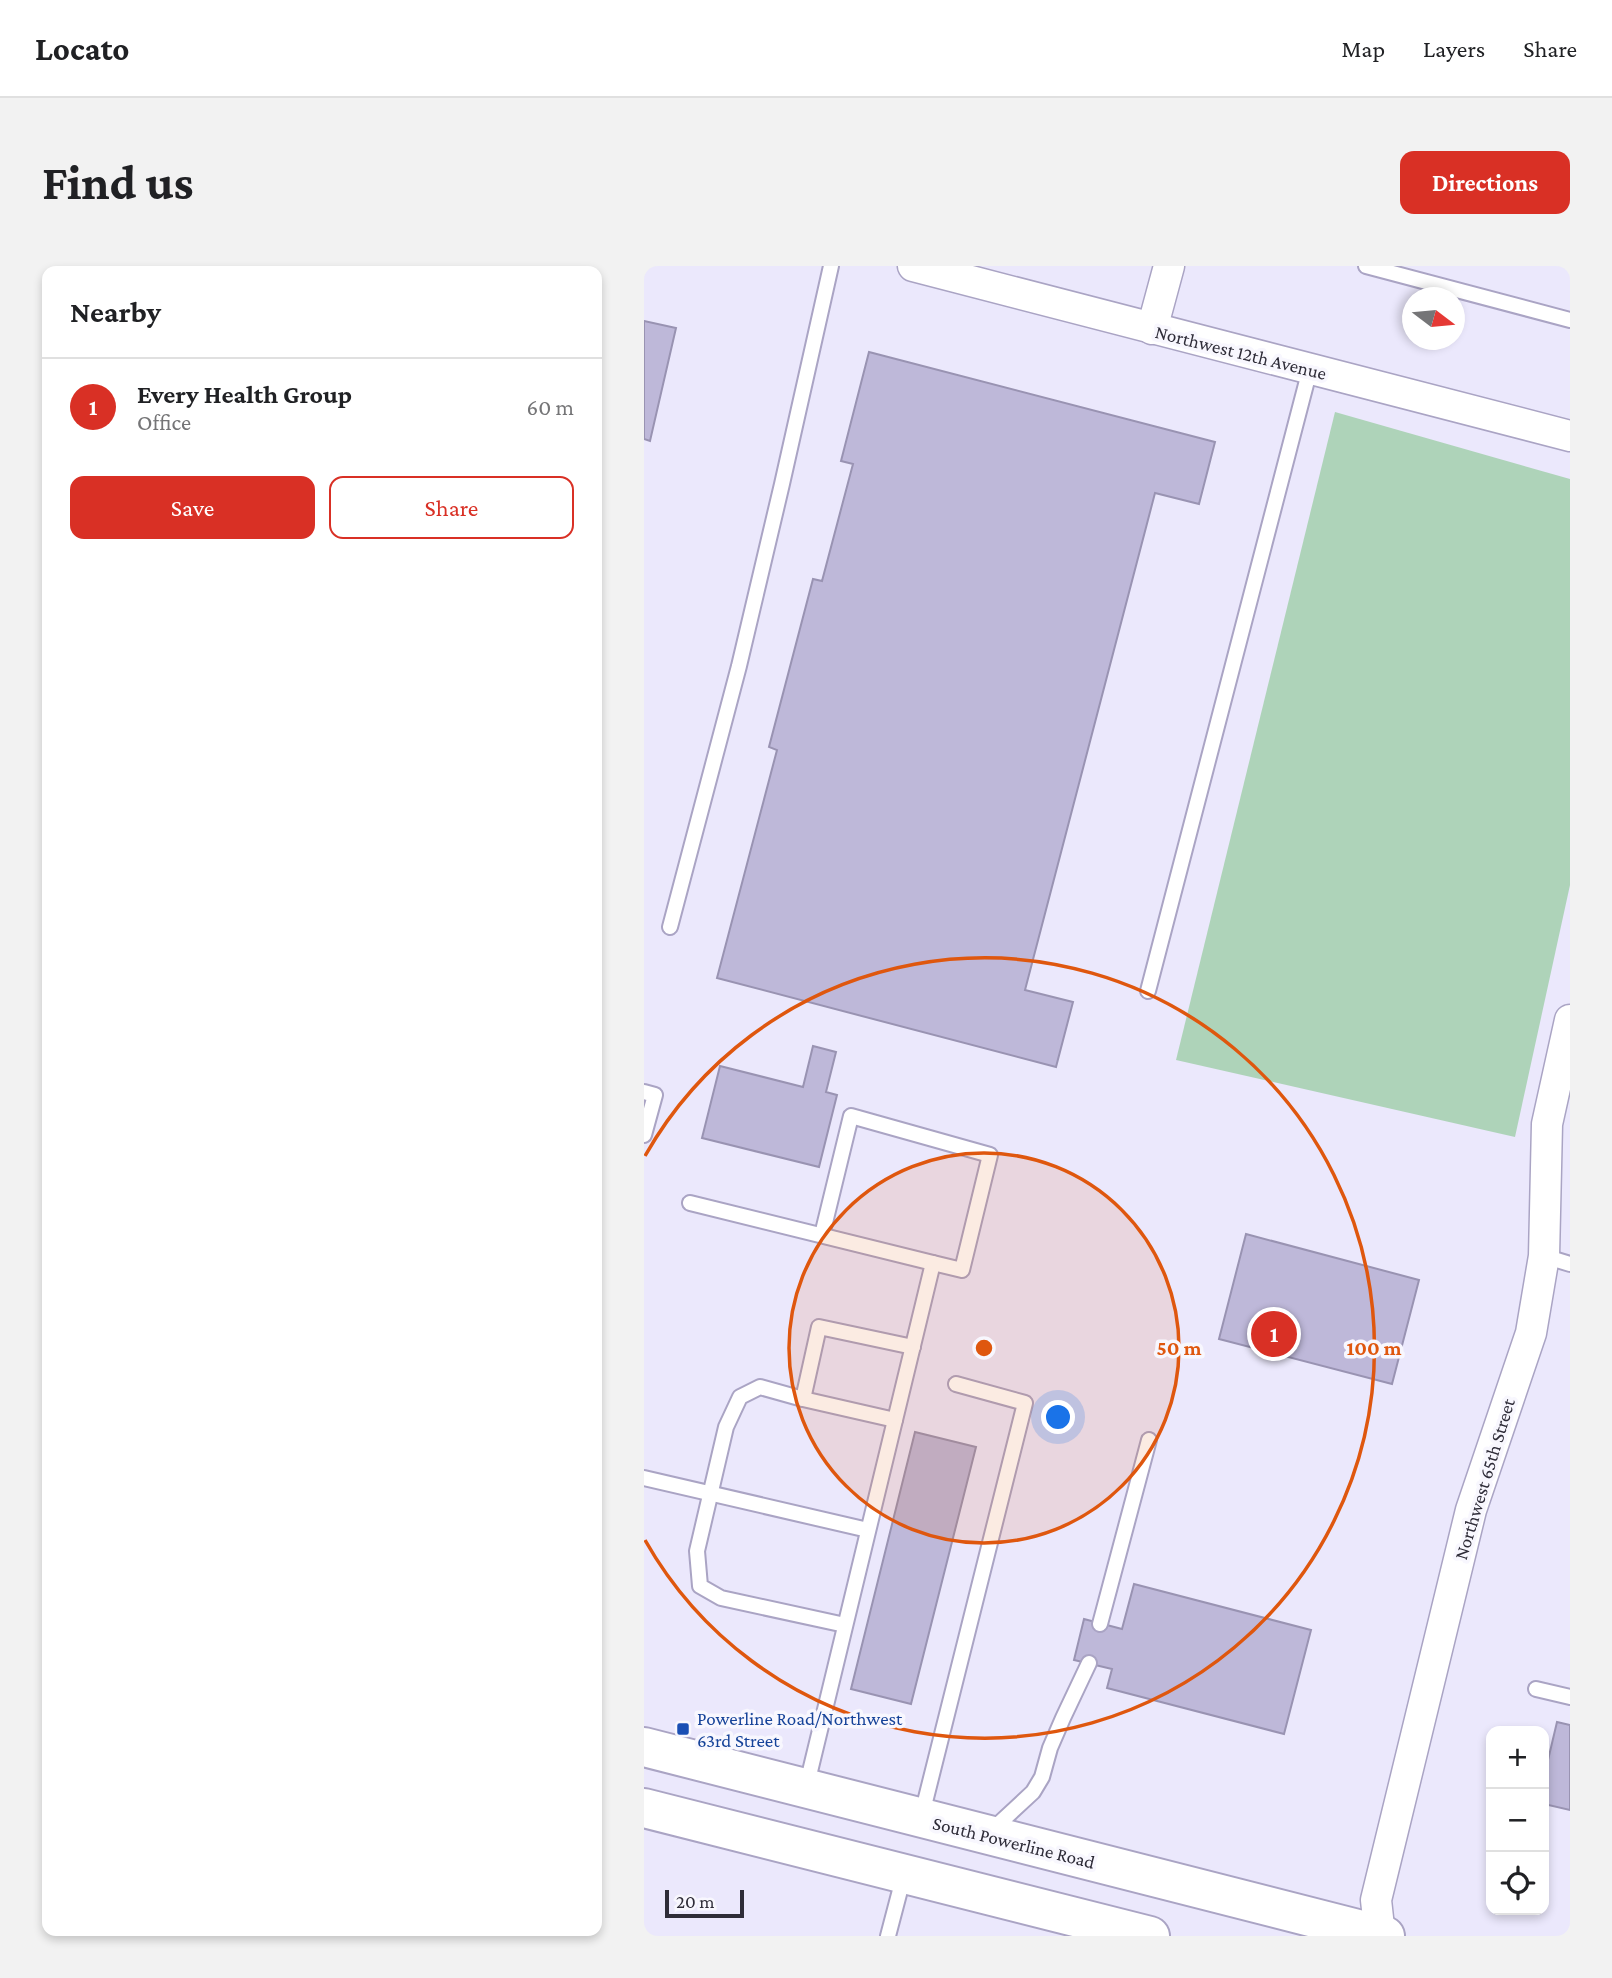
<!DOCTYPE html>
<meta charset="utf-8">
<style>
:root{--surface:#fff;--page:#f2f2f2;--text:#202124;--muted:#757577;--line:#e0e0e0;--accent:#d93025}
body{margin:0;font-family:"Crimson Pro",serif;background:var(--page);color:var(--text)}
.controls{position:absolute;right:21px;bottom:21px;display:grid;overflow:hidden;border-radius:14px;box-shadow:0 4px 10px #0003}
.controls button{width:63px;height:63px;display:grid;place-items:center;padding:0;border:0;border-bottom:2px solid var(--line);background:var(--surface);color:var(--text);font:35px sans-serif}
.compass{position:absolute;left:758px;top:21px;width:63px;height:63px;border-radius:50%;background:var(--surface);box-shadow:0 4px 10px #0003;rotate:106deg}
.scale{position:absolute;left:21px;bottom:18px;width:79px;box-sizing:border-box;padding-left:7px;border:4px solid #2e2c38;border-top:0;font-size:19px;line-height:24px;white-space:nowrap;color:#2e2c38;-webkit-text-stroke:5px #f8f7fe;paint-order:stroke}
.you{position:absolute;left:415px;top:1152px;width:24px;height:24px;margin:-18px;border:5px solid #fff;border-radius:50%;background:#1a73e8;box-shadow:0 0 0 10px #1a73e833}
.badge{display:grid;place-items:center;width:46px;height:46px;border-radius:50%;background:var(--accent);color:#fff;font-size:23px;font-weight:700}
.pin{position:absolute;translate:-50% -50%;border:4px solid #fff;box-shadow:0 2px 7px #0006}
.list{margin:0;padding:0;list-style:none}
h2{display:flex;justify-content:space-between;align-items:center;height:91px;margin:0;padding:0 28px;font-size:30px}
h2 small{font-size:23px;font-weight:400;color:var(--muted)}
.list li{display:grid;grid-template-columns:46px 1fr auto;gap:21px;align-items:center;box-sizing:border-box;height:98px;padding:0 28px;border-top:2px solid var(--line)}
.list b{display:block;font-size:26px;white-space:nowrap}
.list p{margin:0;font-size:23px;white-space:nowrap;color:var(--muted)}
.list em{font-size:23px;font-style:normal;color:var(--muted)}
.actions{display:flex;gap:14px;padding:21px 28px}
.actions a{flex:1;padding:16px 0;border:2px solid var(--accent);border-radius:14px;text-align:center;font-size:24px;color:var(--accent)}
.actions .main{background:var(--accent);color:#fff}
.icon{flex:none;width:38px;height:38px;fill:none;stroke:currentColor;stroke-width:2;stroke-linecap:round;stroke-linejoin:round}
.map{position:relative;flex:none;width:926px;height:1670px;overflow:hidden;border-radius:14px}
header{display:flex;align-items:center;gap:42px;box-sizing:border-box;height:98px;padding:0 35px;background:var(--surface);border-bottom:2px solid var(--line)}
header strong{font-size:33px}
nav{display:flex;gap:38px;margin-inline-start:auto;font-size:24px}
.intro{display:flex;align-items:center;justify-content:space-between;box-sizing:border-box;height:168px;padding:0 42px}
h1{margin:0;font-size:49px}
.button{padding:18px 32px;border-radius:14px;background:var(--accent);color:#fff;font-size:24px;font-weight:700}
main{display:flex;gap:42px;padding:0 42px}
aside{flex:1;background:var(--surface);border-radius:14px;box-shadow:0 4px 10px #0003}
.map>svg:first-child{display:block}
.green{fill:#aed3b9}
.building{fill:#beb8d9;stroke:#9993b2;stroke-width:2}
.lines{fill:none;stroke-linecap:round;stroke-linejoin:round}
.service-casing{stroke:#aaa4c4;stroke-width:18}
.minor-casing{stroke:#aaa4c4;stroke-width:33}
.secondary-casing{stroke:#aaa4c4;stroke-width:42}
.service{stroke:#fff;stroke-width:14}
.minor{stroke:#fff;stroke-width:30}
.secondary{stroke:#fff;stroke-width:38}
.ring{fill:none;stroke:#df570e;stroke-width:3.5}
.transit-dot{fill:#1a4fb4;stroke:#f8f7fe;stroke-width:2.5}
.labels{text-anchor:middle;stroke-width:7;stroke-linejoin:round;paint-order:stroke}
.street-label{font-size:19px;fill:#2e2c38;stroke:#f8f7fe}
.transit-label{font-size:19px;fill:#164399;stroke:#f8f7fe;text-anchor:start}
.centre{fill:#df570e;stroke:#f8f7fe;stroke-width:3.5}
.ring-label{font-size:21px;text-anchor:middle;font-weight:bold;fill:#df570e;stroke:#f8f7fe;stroke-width:7;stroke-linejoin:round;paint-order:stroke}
</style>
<header>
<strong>Locato</strong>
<nav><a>Map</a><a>Layers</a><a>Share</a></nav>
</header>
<div class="intro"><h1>Find us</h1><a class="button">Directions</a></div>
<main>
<aside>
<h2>Nearby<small></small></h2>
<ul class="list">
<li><span class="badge">1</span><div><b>Every Health Group</b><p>Office</p></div><em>60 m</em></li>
</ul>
<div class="actions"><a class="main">Save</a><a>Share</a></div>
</aside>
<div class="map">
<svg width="926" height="1670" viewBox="0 0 926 1670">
<rect width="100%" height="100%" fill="#ebe8fc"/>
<path class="green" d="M691,146L926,213V619L871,871L532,794Z"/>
<g class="building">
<path d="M0,55L32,62L6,175L0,173Z"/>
<path d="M225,86L571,176L555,238L511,227L381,724L429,736L412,801L73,712L133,484L125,481L169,313L178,315L209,198L197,195Z"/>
<path d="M169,780L192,786L182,826L193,829L175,901L58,872L76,800L159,821Z"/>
<path d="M602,968L775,1014L748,1118L575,1073Z"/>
<path d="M271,1166L332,1181L267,1438L207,1423Z"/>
<path d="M490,1318L667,1364L640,1468L463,1422L468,1403L430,1394L440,1353L478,1363Z"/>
<path d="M913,1456L926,1459V1544L900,1538V1511Z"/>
</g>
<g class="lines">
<g class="service-casing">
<g id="service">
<path d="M722,0L926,54"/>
<path d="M26,661L95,400L138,218L187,0"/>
<path d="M504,725L666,103"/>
<path d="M0,826L11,829L0,869"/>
<path d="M46,937L289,997"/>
<path d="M900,990L926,998"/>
<path d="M159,1133L175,1061L269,1081"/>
<path d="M0,1212L224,1264"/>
<path d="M456,1358L505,1174"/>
<path d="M201,1359L77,1332L56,1320L53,1285L82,1161L96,1131L116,1121L159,1133L251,1154"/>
<path d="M892,1423L926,1431"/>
<path d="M162,1522L289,997L318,1004L346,889L207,850L178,969"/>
<path d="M277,1552L381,1137L312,1118"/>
<path d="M347,1565L389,1526L398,1511L406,1482L419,1452L445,1397"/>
<path d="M244,1670L260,1609"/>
</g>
</g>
<g class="minor-casing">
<g id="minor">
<path d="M269,0L926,170"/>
<path d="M508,63L525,0"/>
<path d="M736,1670L732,1634L827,1244L887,1067L900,990L903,858L926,754"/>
</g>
</g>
<g class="secondary-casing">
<g id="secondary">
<path d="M0,1481L741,1670"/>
<path d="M0,1542L506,1670"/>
</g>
</g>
<use href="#service" class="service"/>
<use href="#minor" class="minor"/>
<use href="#secondary" class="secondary"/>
</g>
<circle cx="340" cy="1082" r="195" fill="#df570e" fill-opacity=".12"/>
<g class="ring">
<circle cx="340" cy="1082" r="195"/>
<path d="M1 890A390 390 0 1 1 1 1274"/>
</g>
<rect class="transit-dot" x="32" y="1456" width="14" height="14" rx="3.5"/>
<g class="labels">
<g class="street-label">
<text transform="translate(597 86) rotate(14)" y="7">Northwest 12th Avenue</text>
<text transform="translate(840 1213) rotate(-73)" y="7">Northwest 65th Street</text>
<text transform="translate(370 1576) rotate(14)" y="7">South Powerline Road</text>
</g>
<g class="transit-label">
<text x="53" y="1459">Powerline Road/Northwest<tspan x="53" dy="22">63rd Street</tspan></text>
</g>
</g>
<circle cx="340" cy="1082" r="10" class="centre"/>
<g class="ring-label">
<text x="535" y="1089">50 m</text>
<text x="730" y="1089">100 m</text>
</g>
</svg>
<div class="controls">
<button>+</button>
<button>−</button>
<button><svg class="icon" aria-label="locate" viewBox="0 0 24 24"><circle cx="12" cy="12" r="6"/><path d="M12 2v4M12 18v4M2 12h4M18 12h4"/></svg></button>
</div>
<svg class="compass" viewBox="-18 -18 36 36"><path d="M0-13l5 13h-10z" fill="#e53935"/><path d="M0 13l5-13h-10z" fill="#757577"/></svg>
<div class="scale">20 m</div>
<div class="you"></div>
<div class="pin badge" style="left:630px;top:1068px">1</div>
</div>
</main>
